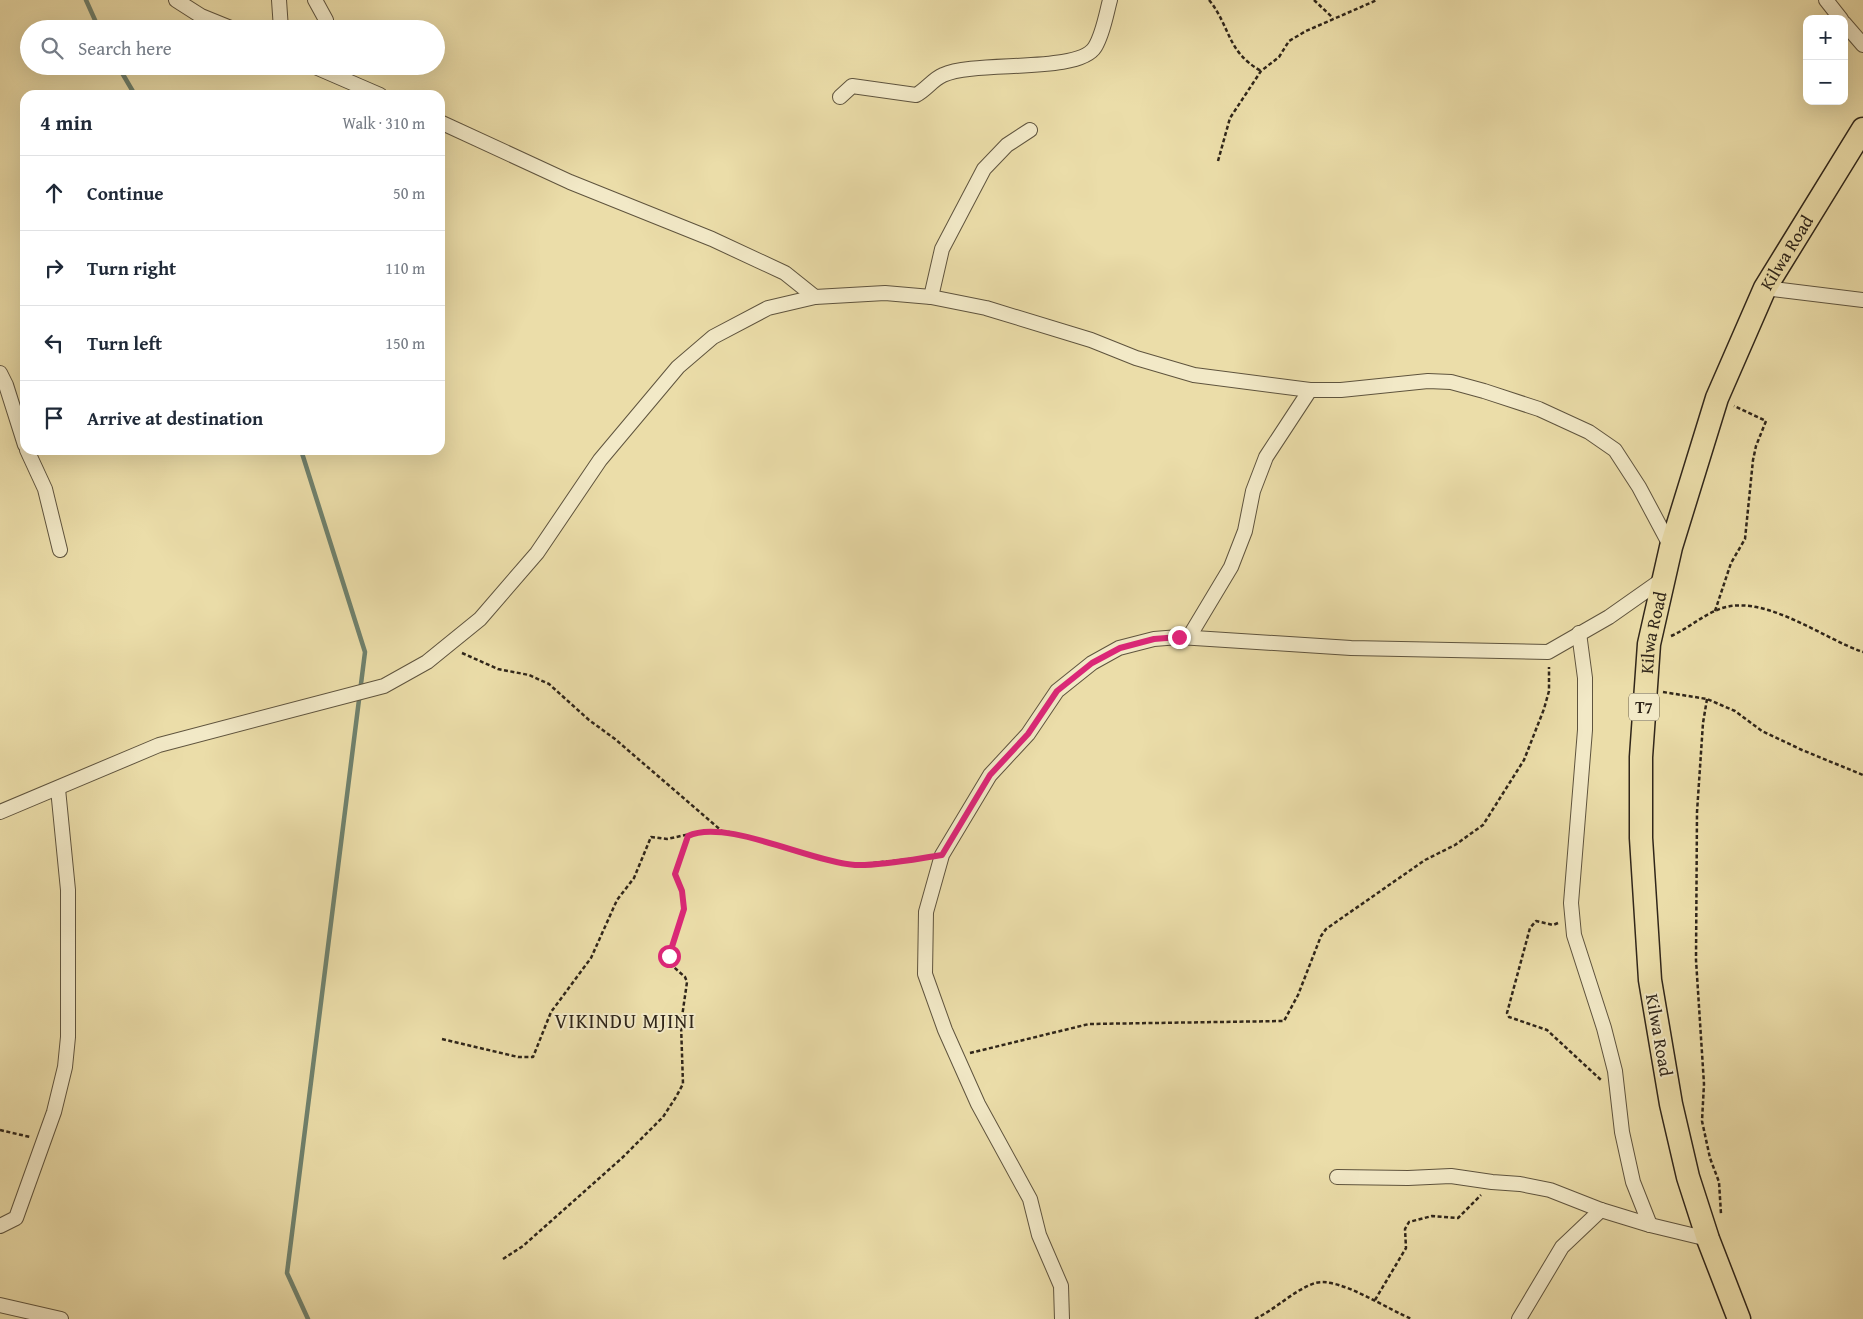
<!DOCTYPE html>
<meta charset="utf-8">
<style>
:root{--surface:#fff;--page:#f6f6f7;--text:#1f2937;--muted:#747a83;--line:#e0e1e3}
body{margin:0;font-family:"Gentium Book Plus",serif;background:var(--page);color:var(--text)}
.controls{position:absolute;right:15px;top:15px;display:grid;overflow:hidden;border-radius:10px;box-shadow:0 5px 20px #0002}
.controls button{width:45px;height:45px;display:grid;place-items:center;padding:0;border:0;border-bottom:1px solid var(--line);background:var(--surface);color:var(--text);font:25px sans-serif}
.stop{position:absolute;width:15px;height:15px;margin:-11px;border:4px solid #db2777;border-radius:50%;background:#fff}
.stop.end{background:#db2777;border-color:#fff;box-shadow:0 1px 5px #0008}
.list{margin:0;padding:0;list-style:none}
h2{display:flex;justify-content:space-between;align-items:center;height:65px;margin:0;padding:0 20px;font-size:21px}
h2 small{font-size:16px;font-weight:400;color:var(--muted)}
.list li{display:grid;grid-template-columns:32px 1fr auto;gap:15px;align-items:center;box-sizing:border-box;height:75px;padding:0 20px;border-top:1px solid var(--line)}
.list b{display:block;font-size:19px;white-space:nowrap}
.list em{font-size:16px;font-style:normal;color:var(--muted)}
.icon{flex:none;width:28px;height:28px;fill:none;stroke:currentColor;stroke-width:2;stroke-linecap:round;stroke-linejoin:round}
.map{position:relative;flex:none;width:1863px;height:1319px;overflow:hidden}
.search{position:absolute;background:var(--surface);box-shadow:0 5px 20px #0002;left:20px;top:20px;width:425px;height:55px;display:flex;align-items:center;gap:12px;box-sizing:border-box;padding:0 18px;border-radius:28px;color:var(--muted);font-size:19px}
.panel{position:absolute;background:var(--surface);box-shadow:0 5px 20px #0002;left:20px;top:90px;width:425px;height:365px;border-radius:15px}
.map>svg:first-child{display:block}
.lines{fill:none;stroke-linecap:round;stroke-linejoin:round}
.stream{stroke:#6f816d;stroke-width:4.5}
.minor-casing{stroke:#5f543e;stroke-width:16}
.trunk-casing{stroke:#30261a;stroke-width:25}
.path{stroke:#30261a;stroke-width:2.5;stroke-dasharray:4 2.5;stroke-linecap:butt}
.minor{stroke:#f2e9c7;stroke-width:14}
.trunk{stroke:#ebdda9;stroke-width:22}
.route{stroke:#db2777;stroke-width:6}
.labels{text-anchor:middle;stroke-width:4;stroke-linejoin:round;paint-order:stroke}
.shield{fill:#f2e9c7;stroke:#6a604e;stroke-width:1}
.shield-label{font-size:16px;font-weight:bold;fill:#30261a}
.street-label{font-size:18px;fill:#30261a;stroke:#f2e9c7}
.quarter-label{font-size:20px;letter-spacing:1px;fill:#30261a;stroke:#f2e9c7}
</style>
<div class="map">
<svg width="1863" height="1319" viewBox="0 0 1863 1319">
<rect width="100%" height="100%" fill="#ebdda9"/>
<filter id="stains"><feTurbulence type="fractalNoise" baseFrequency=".004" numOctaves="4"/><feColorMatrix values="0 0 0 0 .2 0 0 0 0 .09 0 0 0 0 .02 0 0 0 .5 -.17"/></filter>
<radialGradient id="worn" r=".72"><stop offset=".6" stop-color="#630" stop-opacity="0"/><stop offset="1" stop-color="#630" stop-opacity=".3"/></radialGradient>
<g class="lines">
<g class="stream">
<path d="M86,0L99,29"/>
<path d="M118,66L135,95"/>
<path d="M301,450L365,652L287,1273L308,1319"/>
</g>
<g class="minor-casing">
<g id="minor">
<path d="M176,0L201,16L233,29"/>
<path d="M279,0L281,29"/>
<path d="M315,0L326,20L327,29"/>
<path d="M1826,0L1841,19"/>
<path d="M1844,23L1863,45"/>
<path d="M313,66L380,95"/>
<path d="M840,97L852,86L916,95C926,90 933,79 943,75C975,60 1079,74 1095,47C1103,34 1106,15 1110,0"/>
<path d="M440,122L570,182L712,239L785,273L815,297"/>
<path d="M1765,288L1863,300"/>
<path d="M931,297L942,249L984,169L1007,145L1030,130"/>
<path d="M0,373L6,385L25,445"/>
<path d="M27,450L45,489L60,550"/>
<path d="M1579,633L1585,678V730L1571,903L1574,935L1604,1028L1615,1071L1622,1132L1633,1182L1650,1225"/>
<path d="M1189,637L1231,567L1245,531L1253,491L1266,457L1310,390"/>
<path d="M0,812L159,745L384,686L427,662L480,619L537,553L600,460L678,367L713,337L768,308L815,297L885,293L931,297L986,308L1091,340L1136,358L1194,375L1310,390H1341L1428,381L1451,382L1484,391L1539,409L1589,432L1615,450L1639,487L1671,547"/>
<path d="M1337,1177L1408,1178L1451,1176L1492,1182L1520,1184L1550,1190L1601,1210L1650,1225L1708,1239"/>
<path d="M0,1226L16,1218L54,1112L65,1067L68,1037V890L58,789"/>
<path d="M0,1305L61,1319"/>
<path d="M1062,1319L1061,1286L1039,1235L1030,1199L978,1104L945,1030L925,974L926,912L942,855L990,775L1028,734L1057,691L1092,663L1119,648L1154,639L1179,637L1351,648L1548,652L1609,617L1663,579"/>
<path d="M1519,1319L1562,1247L1601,1210"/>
</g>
</g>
<g class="trunk-casing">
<g id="trunk">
<path id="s1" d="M1739,1319L1708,1239L1688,1177L1671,1104L1650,980L1641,838V757L1649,644L1671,547L1717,398L1765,288L1863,129"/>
</g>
</g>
<g class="path">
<path d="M1209,0C1231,27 1226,51 1261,71"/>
<path d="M1314,0L1333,18"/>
<path d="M1218,161L1230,118L1261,71L1279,57L1289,41L1306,31L1377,0"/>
<path d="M1715,611L1731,563L1745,539L1753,460L1756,446L1766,421L1734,406"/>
<path d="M1671,636C1687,629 1699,618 1715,611C1759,589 1821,638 1863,652"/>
<path d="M462,653L498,669L529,675L549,684L589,720L615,739L723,832"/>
<path d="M1663,692L1707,699L1735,711L1762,731L1802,750L1863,775"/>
<path d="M1707,699L1703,723L1697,812L1696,960L1704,1084L1702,1121L1710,1158L1719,1182L1721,1214"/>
<path d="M1558,923L1553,925L1536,921L1530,928L1507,1013L1509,1017L1547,1030L1601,1080"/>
<path d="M442,1039L518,1057H533L551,1012L591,958L617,900L634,878L651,837L667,839L695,833L729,832L810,856L855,865L928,857"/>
<path d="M970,1053L1089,1024L1284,1021L1298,995L1321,936L1326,929L1425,860L1455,845L1483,825L1524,760L1544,709L1549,691V667"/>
<path d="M0,1130L30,1137"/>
<path d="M503,1259L523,1246L622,1158L663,1117L676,1097L683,1084L681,1024L687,982L685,977L668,962L684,909L682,891L675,875L688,836"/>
<path d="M1375,1300L1406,1248L1405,1229L1409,1222L1432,1216L1458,1218L1481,1195"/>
<path d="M1255,1319C1276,1309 1294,1290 1315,1283C1339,1276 1390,1311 1412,1319"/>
</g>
<use href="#minor" class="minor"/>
<use href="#trunk" class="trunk"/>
</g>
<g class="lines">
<path class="route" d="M669,956L684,909L682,891L675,874L688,836C725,818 811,862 855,865C882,866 915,859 942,855L990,775L1028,734L1057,691L1092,663L1120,648L1154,639L1179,637"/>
</g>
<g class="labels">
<rect class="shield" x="1629" y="693.5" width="30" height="27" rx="4"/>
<g class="shield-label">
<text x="1644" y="713">T7</text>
</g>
<g class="street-label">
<text dy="6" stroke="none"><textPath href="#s1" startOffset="1105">Kilwa Road</textPath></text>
<text dy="6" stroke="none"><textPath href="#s1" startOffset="700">Kilwa Road</textPath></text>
<text transform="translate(1659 1035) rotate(80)" y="6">Kilwa Road</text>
</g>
<g class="quarter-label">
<text x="625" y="1028">VIKINDU MJINI</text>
</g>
</g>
<rect width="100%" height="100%" filter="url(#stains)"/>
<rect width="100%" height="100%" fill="url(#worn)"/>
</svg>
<div class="controls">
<button>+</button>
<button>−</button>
</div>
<div class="stop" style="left:669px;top:956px"></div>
<div class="stop end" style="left:1179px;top:637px"></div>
<div class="search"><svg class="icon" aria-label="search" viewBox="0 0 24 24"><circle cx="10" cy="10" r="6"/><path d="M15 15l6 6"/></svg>Search here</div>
<section class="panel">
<h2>4 min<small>Walk · 310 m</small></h2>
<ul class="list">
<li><svg class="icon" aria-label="ahead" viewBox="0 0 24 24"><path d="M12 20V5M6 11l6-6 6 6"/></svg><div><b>Continue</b></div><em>50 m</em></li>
<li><svg class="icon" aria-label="right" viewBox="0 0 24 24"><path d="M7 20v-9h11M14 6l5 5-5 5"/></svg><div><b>Turn right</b></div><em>110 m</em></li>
<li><svg class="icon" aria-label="left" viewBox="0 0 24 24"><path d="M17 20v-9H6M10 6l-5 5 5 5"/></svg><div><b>Turn left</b></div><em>150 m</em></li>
<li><svg class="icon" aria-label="arrive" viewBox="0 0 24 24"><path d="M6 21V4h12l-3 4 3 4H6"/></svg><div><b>Arrive at destination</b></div></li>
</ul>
</section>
</div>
